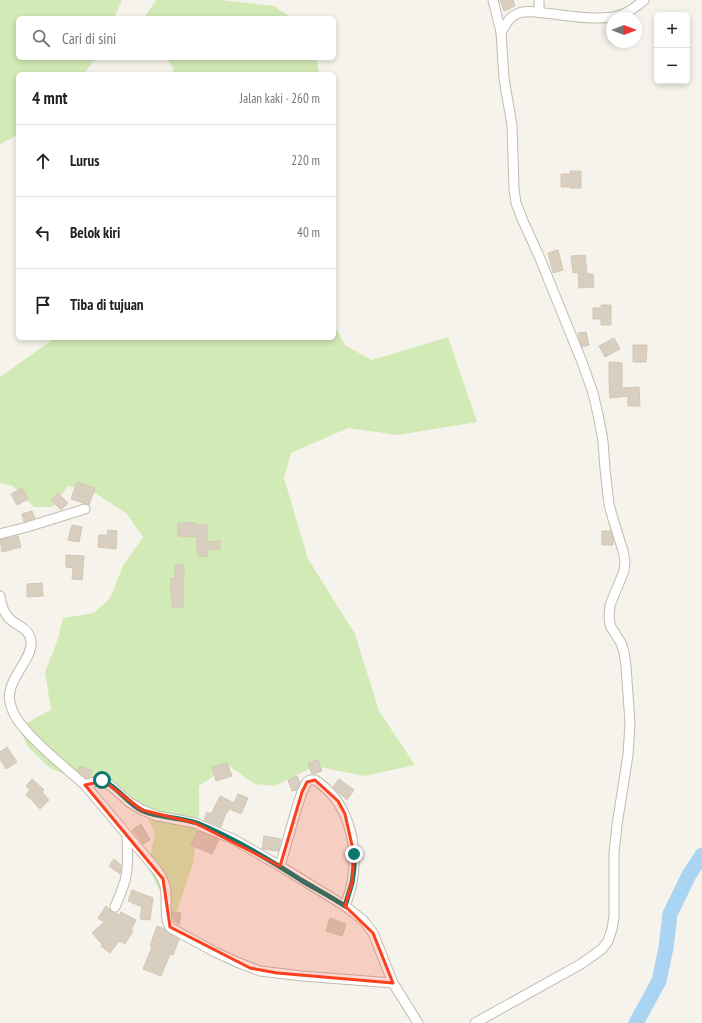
<!DOCTYPE html>
<html lang="id">
<meta charset="utf-8">
<style>
:root{--surface:#fff;--page:#f2f2f2;--text:#222;--muted:#767676;--line:#e0e0e0}
body{margin:0;font-family:"PT Sans Narrow",sans-serif;background:var(--page);color:var(--text)}
.controls{position:absolute;right:12px;top:12px;display:grid;overflow:hidden;border-radius:6px;box-shadow:0 2px 6px #0003}
.controls button{width:36px;height:36px;display:grid;place-items:center;padding:0;border:0;border-bottom:1px solid var(--line);background:var(--surface);color:var(--text);font:20px sans-serif}
.compass{position:absolute;left:606px;top:12px;width:36px;height:36px;border-radius:50%;background:var(--surface);box-shadow:0 2px 6px #0003;rotate:90deg}
.stop{position:absolute;width:12px;height:12px;margin:-9px;border:3px solid #0f766e;border-radius:50%;background:#fff}
.stop.end{background:#0f766e;border-color:#fff;box-shadow:0 1px 4px #0008}
.list{margin:0;padding:0;list-style:none}
h2{display:flex;justify-content:space-between;align-items:center;height:52px;margin:0;padding:0 16px;font-size:17px}
h2 small{font-size:13px;font-weight:400;color:var(--muted)}
.list li{display:grid;grid-template-columns:26px 1fr auto;gap:12px;align-items:center;box-sizing:border-box;height:72px;padding:0 16px;border-top:1px solid var(--line)}
.list b{display:block;font-size:15px;white-space:nowrap}
.list em{font-size:13px;font-style:normal;color:var(--muted)}
.icon{flex:none;width:22px;height:22px;fill:none;stroke:currentColor;stroke-width:2;stroke-linecap:round;stroke-linejoin:round}
.map{position:relative;flex:none;width:702px;height:1023px;overflow:hidden}
.search{position:absolute;background:var(--surface);box-shadow:0 2px 6px #0003;left:16px;top:16px;width:320px;height:44px;display:flex;align-items:center;gap:10px;box-sizing:border-box;padding:0 14px;border-radius:6px;color:var(--muted);font-size:15px}
.panel{position:absolute;background:var(--surface);box-shadow:0 2px 6px #0003;left:16px;top:72px;width:320px;height:268px;border-radius:6px}
.map>svg:first-child{display:block}
.green{fill:#d2eab5}
.lines{fill:none;stroke-linecap:round;stroke-linejoin:round}
.river{stroke:#a9d4f2;stroke-width:15}
.building{fill:#d8cfc1;stroke:#d3c7b4}
.minor-casing{stroke:#c2bbae;stroke-width:11}
.minor{stroke:#fff;stroke-width:9}
.route{stroke:#0f766e;stroke-width:5}
.marked{fill:#fc3f1d;fill-opacity:0.2;stroke:#fc3f1d;stroke-width:3;stroke-linejoin:round}
</style>
<div class="map">
<svg width="702" height="1023" viewBox="0 0 702 1023">
<rect width="100%" height="100%" fill="#f6f3ec"/>
<g class="green">
<path d="M0,0H122L114,18H18V58H95L84,74H18V135L0,144Z"/>
<path d="M156,0H221L274,6L292,18H144Z"/>
<path d="M166,58H316L319,74H174L173,68Z"/>
<path d="M334,326L346,346L372,360L448,337L477,422L398,435L348,428L291,453L284,478L308,559L355,634L379,711L415,765L364,776L315,766L275,786L255,784L229,766L199,786V822L193,863L174,920L148,867L155,833L143,807L101,778L71,776L51,769L28,747L19,728L37,717L51,710L45,672L57,642L63,618L94,613L110,598L123,566L143,537L126,513L95,493L68,486L53,507H34L13,486L0,483V377L55,338H334Z"/>
</g>
<g class="lines">
<path class="river" d="M636,1023L659,981L666,948L670,914L689,875L702,855"/>
</g>
<g class="building">
<path d="M500,0H513L515,6L504,11Z"/>
<path d="M570,171H581V188H570V187H561V174H570Z"/>
<path d="M558,250L563,270L553,273L548,253Z"/>
<path d="M585,255L587,274H593L594,287L579,288L578,272L573,273L571,256Z"/>
<path d="M601,305H611V325H601V319H593V308H601Z"/>
<path d="M586,332L589,345L582,347L578,333Z"/>
<path d="M614,338L620,349L605,357L599,346Z"/>
<path d="M633,345H647L646,362H633Z"/>
<path d="M609,362L622,363V388L639,387L640,406H628V396L610,398L609,383Z"/>
<path d="M77,482L95,488L89,505L71,499Z"/>
<path d="M22,488L28,499L17,505L11,494Z"/>
<path d="M58,493L68,503L61,510L51,500Z"/>
<path d="M32,511L35,518L24,522L22,514Z"/>
<path d="M178,523H195V525H207V542L220,541V549L207,550L208,556L199,557L197,548V537L178,536Z"/>
<path d="M72,525L82,527L79,542L68,540Z"/>
<path d="M108,530L117,531L116,549L98,547L99,535H107Z"/>
<path d="M602,531H611L613,540V545H602Z"/>
<path d="M18,536L21,547L2,552L0,540Z"/>
<path d="M66,555L84,556L82,580L72,579L73,568L66,567Z"/>
<path d="M175,565H184V576H183V607H172V593H171V578H175Z"/>
<path d="M42,583L43,596L27,597V584Z"/>
<path d="M7,747L17,762L6,769L0,759V752Z"/>
<path d="M318,760L322,771L312,774L308,763Z"/>
<path d="M227,763L232,776L216,781L212,767Z"/>
<path d="M79,766L92,770L89,777L86,778L78,771Z"/>
<path d="M297,776L300,783L296,790L292,791L288,780Z"/>
<path d="M32,779L44,790L42,792L49,800L40,809L34,803V802L26,795L30,790L26,786Z"/>
<path d="M339,779L354,790L347,800L338,792L333,787Z"/>
<path d="M238,794L248,798L241,814L229,809L227,813H226L221,827L204,820L207,812L211,814L220,796L234,803Z"/>
<path d="M141,824L150,840L143,844L132,830Z"/>
<path d="M198,831L219,839L212,854L191,845Z"/>
<path d="M264,836L281,839L278,851L262,849Z"/>
<path d="M114,859L121,865L120,874L109,866Z"/>
<path d="M132,890L153,898L150,920L140,919L142,907L128,901Z"/>
<path d="M106,906L112,912L116,913L119,915L121,912L136,920L131,930L133,931L125,944L119,941L110,953L101,946L102,944L92,933L104,922L98,918Z"/>
<path d="M172,912L181,913L179,925L174,921Z"/>
<path d="M330,918L346,924L342,936L326,931Z"/>
<path d="M157,926L164,929L168,933L179,939L173,955L170,954L161,976L143,969L152,947L150,946Z"/>
</g>
<g class="lines">
<g class="minor-casing">
<g id="minor">
<path d="M539,0V12"/>
<path d="M501,32C505,26 510,16 517,14C524,10 536,12 544,13C565,15 602,22 621,15C630,12 637,6 644,0"/>
<path d="M0,534L27,527L85,509"/>
<path d="M0,596C1,604 4,613 9,618C17,627 29,627 31,641C33,653 19,669 14,680C10,688 8,698 11,706C14,718 23,727 31,736C48,754 67,769 85,785L96,781H104L111,786L129,802L142,810L157,816L195,823L233,839L280,866L345,906L363,920L373,933L393,983L418,1023"/>
<path d="M85,785L156,869C171,888 164,898 167,920L168,924L171,928L215,952L239,963L260,971L302,976L393,983"/>
<path d="M280,866L297,807L302,792L307,782L310,780H315C348,801 359,844 352,882C351,890 348,898 345,906"/>
<path d="M115,907C119,897 124,887 126,876C129,863 127,848 127,835"/>
<path d="M475,1023L581,964L602,949L608,941L612,929L614,917V853L617,825L628,755L630,723L626,666L624,652L621,643L611,627L610,624L609,617L610,605L624,571L625,561L623,551L613,519L609,504L605,469L603,441L599,419L593,393L582,362L539,256L523,221L516,203L514,189L512,125L504,79L501,32L493,0"/>
</g>
</g>
<use href="#minor" class="minor"/>
</g>
<g class="lines">
<path class="route" d="M102,780C118,787 128,804 143,811C160,818 179,817 197,823C234,838 267,858 301,880C316,889 331,897 345,906L352,883L354,868V854"/>
</g>
<path class="marked" d="M315,780L338,801L345,814L354,854L352,883L345,906L373,933L393,983L277,973L250,968L170,927L163,879L85,785L104,781L142,810L195,823L280,866L302,792L307,782Z"/>
</svg>
<div class="controls">
<button>+</button>
<button>−</button>
</div>
<svg class="compass" viewBox="-18 -18 36 36"><path d="M0-13l5 13h-10z" fill="#e53935"/><path d="M0 13l5-13h-10z" fill="#767676"/></svg>
<div class="stop" style="left:102px;top:780px"></div>
<div class="stop end" style="left:354px;top:854px"></div>
<div class="search"><svg class="icon" aria-label="search" viewBox="0 0 24 24"><circle cx="10" cy="10" r="6"/><path d="M15 15l6 6"/></svg>Cari di sini</div>
<section class="panel">
<h2>4 mnt<small>Jalan kaki · 260 m</small></h2>
<ul class="list">
<li><svg class="icon" aria-label="ahead" viewBox="0 0 24 24"><path d="M12 20V5M6 11l6-6 6 6"/></svg><div><b>Lurus</b></div><em>220 m</em></li>
<li><svg class="icon" aria-label="left" viewBox="0 0 24 24"><path d="M17 20v-9H6M10 6l-5 5 5 5"/></svg><div><b>Belok kiri</b></div><em>40 m</em></li>
<li><svg class="icon" aria-label="arrive" viewBox="0 0 24 24"><path d="M6 21V4h12l-3 4 3 4H6"/></svg><div><b>Tiba di tujuan</b></div></li>
</ul>
</section>
</div>
